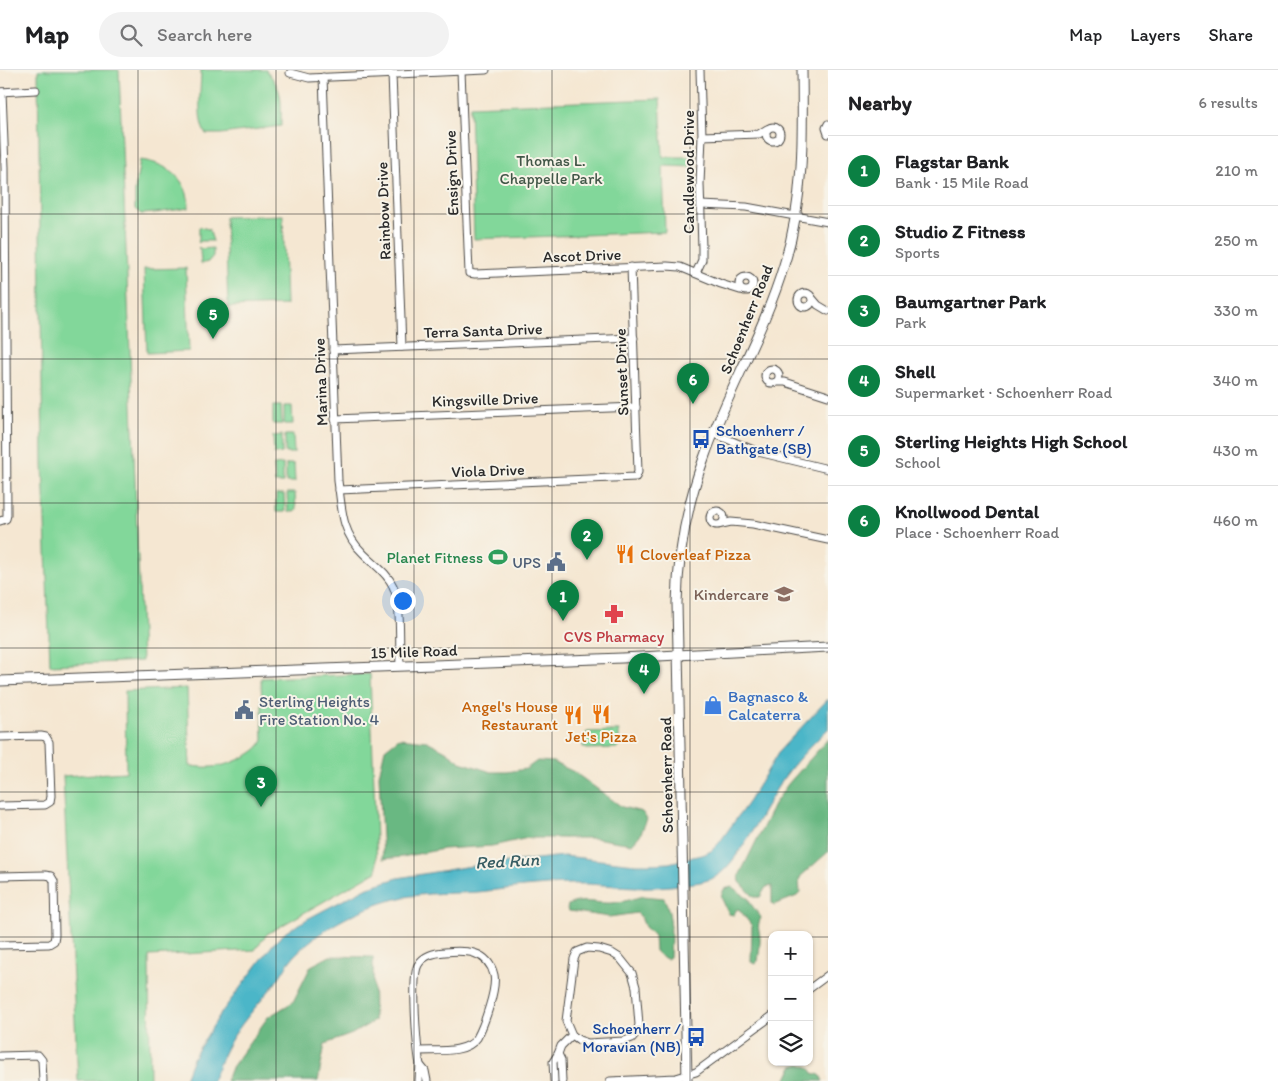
<!DOCTYPE html>
<meta charset="utf-8">
<style>
:root{--surface:#fff;--page:#f2f2f2;--text:#202124;--muted:#757577;--line:#e0e0e0;--accent:#0b8043}
body{margin:0;font-family:Itim,sans-serif;background:var(--page);color:var(--text)}
.controls{position:absolute;right:15px;bottom:15px;display:grid;overflow:hidden;border-radius:10px;box-shadow:0 1px 4px #0004}
.controls button{width:45px;height:45px;display:grid;place-items:center;padding:0;border:0;border-bottom:1px solid var(--line);background:var(--surface);color:var(--text);font:25px sans-serif}
.you{position:absolute;left:402px;top:530px;width:18px;height:18px;margin:-12px;border:4px solid #fff;border-radius:50%;background:#1a73e8;box-shadow:0 0 0 8px #1a73e833}
.badge{display:grid;place-items:center;width:32px;height:32px;border-radius:50%;background:var(--accent);color:#fff;font-size:16px;font-weight:700}
.pin{position:absolute;translate:-50% -41px;filter:drop-shadow(0 1px 2px #0008)}
.pin::after{content:'';position:absolute;top:26px;width:18px;height:15px;background:inherit;clip-path:polygon(0 0,100% 0,50% 100%)}
.list{margin:0;padding:0;list-style:none}
h2{display:flex;justify-content:space-between;align-items:center;height:65px;margin:0;padding:0 20px;font-size:21px}
h2 small{font-size:16px;font-weight:400;color:var(--muted)}
.list li{display:grid;grid-template-columns:32px 1fr auto;gap:15px;align-items:center;box-sizing:border-box;height:70px;padding:0 20px;border-top:1px solid var(--line)}
.list b{display:block;font-size:19px;white-space:nowrap}
.list p{margin:0;font-size:16px;white-space:nowrap;color:var(--muted)}
.list em{font-size:16px;font-style:normal;color:var(--muted)}
.icon{flex:none;width:28px;height:28px;fill:none;stroke:currentColor;stroke-width:2;stroke-linecap:round;stroke-linejoin:round}
.map{position:relative;flex:none;width:828px;height:1011px;overflow:hidden}
header{display:flex;align-items:center;gap:30px;box-sizing:border-box;height:70px;padding:0 25px;background:var(--surface);border-bottom:1px solid var(--line)}
header strong{font-size:24px}
nav{display:flex;gap:28px;margin-inline-start:auto;font-size:18px}
.search{width:350px;height:45px;background:var(--page);display:flex;align-items:center;gap:12px;box-sizing:border-box;padding:0 18px;border-radius:28px;color:var(--muted);font-size:19px}
main{display:flex}
aside{flex:1;background:var(--surface)}
.map>svg:first-child{display:block}
.green{fill:#82d79a;stroke:#568162}
.forest{fill:#69b882;stroke:#4a7256}
.water{fill:#4bb6c8;stroke:#3b707a}
.lines{fill:none;stroke-linecap:round;stroke-linejoin:round}
.minor-casing{stroke:#494744;stroke-width:9}
.major-casing{stroke:#494744;stroke-width:11}
.minor{stroke:#fff;stroke-width:7}
.major{stroke:#fff;stroke-width:9}
.grid{fill:none;stroke:#2b2b2b;stroke-width:1;stroke-opacity:0.55}
.labels{text-anchor:middle;stroke-width:4;stroke-linejoin:round;paint-order:stroke}
.park-label{font-size:16px;fill:#415647;stroke:#f7f3e8}
.street-label{font-size:16px;fill:#2b2b2b;stroke:#f7f3e8}
.transit-label{font-size:16px;fill:#164399;stroke:#f7f3e8;text-anchor:start}
.food-label{font-size:16px;fill:#c56008;stroke:#f7f3e8;text-anchor:start}
.leisure-label{font-size:16px;fill:#27864d;stroke:#f7f3e8;text-anchor:end}
.service-label{font-size:16px;fill:#4e5e75;stroke:#f7f3e8;text-anchor:end}
.education-label{font-size:16px;fill:#785e54;stroke:#f7f3e8;text-anchor:end}
.health-label{font-size:16px;fill:#be3a42;stroke:#f7f3e8}
.shop-label{font-size:16px;fill:#366cbe;stroke:#f7f3e8;text-anchor:start}
.water-label{font-size:18px;font-style:italic;fill:#365c62;stroke:#f7f3e8}
</style>
<header>
<strong>Map</strong>
<div class="search"><svg class="icon" aria-label="search" viewBox="0 0 24 24"><circle cx="10" cy="10" r="6"/><path d="M15 15l6 6"/></svg>Search here</div>
<nav><a>Map</a><a>Layers</a><a>Share</a></nav>
</header>
<main>
<div class="map">
<svg width="828" height="1011" viewBox="0 0 828 1011">
<rect width="100%" height="100%" fill="#f7f3e8"/>
<filter id="ink" filterUnits="userSpaceOnUse"><feTurbulence type="fractalNoise" baseFrequency=".02" numOctaves="2"/><feDisplacementMap in="SourceGraphic" scale="10" xChannelSelector="R" yChannelSelector="G"/><feConvolveMatrix kernelMatrix="1 2 1 2 8 2 1 2 1" color-interpolation-filters="sRGB"/></filter>
<filter id="wash" filterUnits="userSpaceOnUse"><feTurbulence type="fractalNoise" baseFrequency=".0096" numOctaves="4" result="noise"/><feDisplacementMap in="SourceGraphic" scale="20" xChannelSelector="R" yChannelSelector="G"/><feGaussianBlur stdDeviation="1.12" result="paint"/><feColorMatrix in="noise" values="0 0 0 0 0 0 0 0 0 0 0 0 0 0 0 0 0 1.4 0 .05"/><feComposite in="paint" operator="in"/></filter>
<g filter="url(#wash)">
<rect width="100%" height="100%" fill="#f5e7d2"/>
<g class="green">
<path d="M38,0H119L142,591L50,595L43,393Z"/>
<path d="M201,0H266C284,21 281,30 281,56L221,64H206C196,52 201,16 201,0Z"/>
<path d="M660,29L663,87H695L694,97L663,96L665,162L474,169L470,36Z"/>
<path d="M140,90C167,93 189,109 189,138L155,143L141,144L135,139V120Z"/>
<path d="M283,145L286,235L228,237L225,147Z"/>
<path d="M199,157L209,159L213,171H201L199,173L198,172L199,170Z"/>
<path d="M199,177L201,179L213,178V186L208,192L201,194L200,180L198,178Z"/>
<path d="M186,198L189,281L147,283L144,199Z"/>
<path d="M273,336H281L282,354H273Z"/>
<path d="M284,336H292L293,354H284Z"/>
<path d="M282,365V383L274,384L273,366Z"/>
<path d="M285,365H293L294,383H285Z"/>
<path d="M283,394V413H275L274,395Z"/>
<path d="M286,394H294L295,412H286Z"/>
<path d="M287,423H295L296,441L288,442Z"/>
<path d="M276,424H284L285,442H276Z"/>
<path d="M370,604L377,801L267,864L255,880L149,886L150,1011H78L63,706L126,702L125,621L187,618L190,696C199,697 210,698 219,696C231,694 259,683 263,670L261,608Z"/>
<path d="M619,661V678L587,679L583,677V667L587,662Z"/>
</g>
<g class="forest">
<path d="M399,668L427,671L446,681L461,692L491,702H507L526,699L537,691L553,692L574,702L622,737L642,742L647,749L640,765L632,774L595,768H528L492,776L443,779L402,787L383,789L379,705L385,679Z"/>
<path d="M828,669V782L801,806L799,810L800,823L797,826L774,835L772,833V816L766,817L760,827H754L740,812L739,806L775,733L788,714Z"/>
<path d="M732,817L749,829C751,837 758,841 761,848C756,856 760,861 760,869C760,877 759,884 758,891L755,894L751,892L752,856L739,839L736,840L734,845L729,844L721,827L724,819Z"/>
<path d="M643,826L664,828C673,846 671,867 670,887L667,889L660,886L655,881L654,866L645,857L641,847L637,843L609,847L569,841L567,839L568,835C582,828 597,834 612,833C622,832 633,829 643,826Z"/>
<path d="M330,886L373,887L374,951L352,964L325,974L318,1011H226L230,1000L268,947L293,932L311,896Z"/>
<path d="M801,994L810,998L813,1003L820,1005L823,1011H786L793,996Z"/>
</g>
<path class="water" d="M828,629V659C810,677 793,693 779,715C765,736 737,796 715,807C706,812 695,813 685,814C650,820 622,816 588,814C552,813 514,818 478,822C453,824 426,822 401,828C366,835 323,857 298,882C287,892 282,905 273,916C257,936 238,956 226,979C221,989 217,1000 212,1011H184L193,988L221,943L274,873L286,862L309,848L368,817L398,808L465,797L564,786L635,794H649L669,793L705,784L711,781L719,773L749,731L780,680Z"/>
</g>
<g filter="url(#ink)">
<g class="lines">
<g class="minor-casing">
<g id="minor">
<path d="M461,1L469,203L475,204L667,196L680,197L721,214L740,220"/>
<path d="M290,3L309,8L486,0"/>
<path d="M392,4L402,277"/>
<path d="M323,7L338,411C342,438 341,462 362,482C372,493 387,502 393,516C402,535 399,575 400,596"/>
<path d="M0,22L36,20"/>
<path d="M828,54L826,58L828,64"/>
<circle cx="773" cy="64" r="7"/>
<path d="M702,66L759,64L767,59"/>
<path d="M701,135L746,137L828,152"/>
<path d="M696,203L702,190V178L700,114L702,66L700,0"/>
<circle cx="746" cy="214" r="7"/>
<circle cx="805" cy="230" r="7"/>
<path d="M812,228L818,235L828,241"/>
<path d="M333,280L634,268"/>
<circle cx="772" cy="306" r="7"/>
<path d="M776,312H785L828,326"/>
<path d="M335,349L636,337"/>
<path d="M713,363L758,382L828,399"/>
<path d="M339,420L636,407L638,402L631,197"/>
<circle cx="717" cy="448" r="7"/>
<path d="M0,451L6,449L7,445L5,98L2,22"/>
<path d="M722,454L731,452L753,454L828,470"/>
<path d="M0,667L41,666L46,667L49,672L51,726L50,732L45,735L0,736"/>
<path d="M0,806L45,805L51,806L54,811L55,865L54,871L49,874L0,875"/>
<path d="M587,878L599,879L612,883L620,888L632,903L636,917L639,955L636,963L632,968L624,971L588,973L579,970L572,965L566,951L574,889L577,882Z"/>
<path d="M809,919L828,905"/>
<path d="M419,981C437,980 466,984 477,968C484,955 497,919 494,905C488,880 465,880 445,882C434,883 424,885 418,895C411,908 417,978 420,995"/>
<path d="M558,984L561,976L572,965"/>
<path d="M0,986L38,985L42,990L43,1011"/>
<path d="M419,1011L420,995L425,1001L427,1011"/>
<path d="M554,1011L553,992L558,984L561,990L562,1011"/>
<path d="M610,1011L676,1008L696,1002L772,946"/>
</g>
</g>
<g class="major-casing">
<g id="major">
<path d="M0,611L622,588L828,577"/>
<path d="M687,1011L677,533C678,483 687,434 704,388C727,322 764,262 784,195C804,131 803,66 802,0"/>
</g>
</g>
<use href="#minor" class="minor"/>
<use href="#major" class="major"/>
</g>
</g>
<path class="grid" d="M138,0V1011M276,0V1011M414,0V1011M552,0V1011M690,0V1011M0,144H828M0,289H828M0,433H828M0,578H828M0,722H828M0,867H772M809,867H828"/>
<defs>
<g id="bus-bare" transform="scale(1.5)"><path d="M-5-6H5V4H4V6H2V4H-2V6H-4V4H-5ZM-3.5-4V0h7V-4ZM-3.5 1.2v1.5H-2V1.2ZM2 1.2v1.5H3.5V1.2Z" fill="#1a4fb4" stroke="#f7f3e8" stroke-width="2.5" paint-order="stroke"/></g>
<g id="restaurant-bare" transform="scale(1.5)"><path d="M-5-6h1v4h1v-4h1v4h1v-4h1v5L-1.5 .5V6h-2V.5L-5-1ZM5-6V6H3V1.5H1.5Q1.5-4 5-6Z" fill="#e8710a" stroke="#f7f3e8" stroke-width="2.5" paint-order="stroke"/></g>
<g id="stadium-bare" transform="scale(1.5)"><path d="M0-5a6.5 5 0 1 0 0 10a6.5 5 0 1 0 0-10ZM-3.5-1.8h7v3.6h-7Z" fill="#2e9e5b" stroke="#f7f3e8" stroke-width="2.5" paint-order="stroke"/></g>
<g id="civic-bare" transform="scale(1.5)"><path d="M-.6-6.5H3V-4.5H.6V-3L4-1V1h2V6H-6V1h2V-1L-.6-3ZM-1.2 2.5V6h2.4V2.5Z" fill="#5c6f8a" stroke="#f7f3e8" stroke-width="2.5" paint-order="stroke"/></g>
<g id="school-bare" transform="scale(1.5)"><path d="M0-5L7-2L0 1L-7-2ZM-4 1L0 2.5L4 1V4Q0 6-4 4Z" fill="#8d6e63" stroke="#f7f3e8" stroke-width="2.5" paint-order="stroke"/></g>
<g id="pharmacy-bare" transform="scale(1.5)"><path d="M-2-6h4v4h4v4h-4v4h-4v-4h-4v-4h4Z" fill="#e0444e" stroke="#f7f3e8" stroke-width="2.5" paint-order="stroke"/></g>
<g id="shop-bare" transform="scale(1.5)"><path d="M-5-2.5h2.3a2.7 3.5 0 0 1 5.4 0H5L5.5 6h-11ZM-1.5-2.5h3a1.5 2.3 0 0 0-3 0Z" fill="#3f7fe0" stroke="#f7f3e8" stroke-width="2.5" paint-order="stroke"/></g>
</defs>
<g fill-rule="evenodd">
<use href="#bus-bare" x="701" y="369"/>
<use href="#restaurant-bare" x="625" y="484"/>
<use href="#stadium-bare" x="498" y="487"/>
<use href="#civic-bare" x="556" y="492"/>
<use href="#school-bare" x="784" y="524"/>
<use href="#pharmacy-bare" x="614" y="544"/>
<use href="#shop-bare" x="713" y="635"/>
<use href="#civic-bare" x="244" y="640"/>
<use href="#restaurant-bare" x="601" y="644"/>
<use href="#restaurant-bare" x="573" y="645"/>
<use href="#bus-bare" x="696" y="967"/>
</g>
<g class="labels">
<g class="park-label">
<text x="551" y="96">Thomas L.<tspan x="551" dy="18">Chappelle Park</tspan></text>
</g>
<g class="street-label">
<text transform="translate(688 102) rotate(-90)" y="6">Candlewood Drive</text>
<text transform="translate(451 103) rotate(-92)" y="6">Ensign Drive</text>
<text transform="translate(383 141) rotate(-92)" y="6">Rainbow Drive</text>
<text transform="translate(582 185) rotate(-2)" y="6">Ascot Drive</text>
<text transform="translate(746 249) rotate(-68)" y="6">Schoenherr Road</text>
<text transform="translate(483 260) rotate(-2)" y="6">Terra Santa Drive</text>
<text transform="translate(621 302) rotate(-92)" y="6">Sunset Drive</text>
<text transform="translate(320 312) rotate(-92)" y="6">Marina Drive</text>
<text transform="translate(485 329) rotate(-2)" y="6">Kingsville Drive</text>
<text transform="translate(488 400) rotate(-2)" y="6">Viola Drive</text>
<text transform="translate(414 581) rotate(-2)" y="6">15 Mile Road</text>
<text transform="translate(666 705) rotate(-91)" y="6">Schoenherr Road</text>
</g>
<g class="transit-label">
<text x="716" y="366">Schoenherr /<tspan x="716" dy="18">Bathgate (SB)</tspan></text>
<text x="681" y="964" text-anchor="end">Schoenherr /<tspan x="681" dy="18">Moravian (NB)</tspan></text>
</g>
<g class="food-label">
<text x="640" y="490">Cloverleaf Pizza</text>
<text x="558" y="642" text-anchor="end">Angel's House<tspan x="558" dy="18">Restaurant</tspan></text>
<text x="601" y="672" text-anchor="middle">Jet's Pizza</text>
</g>
<g class="leisure-label">
<text x="483" y="493">Planet Fitness</text>
</g>
<g class="service-label">
<text x="541" y="498">UPS</text>
<text x="259" y="637" text-anchor="start">Sterling Heights<tspan x="259" dy="18">Fire Station No. 4</tspan></text>
</g>
<g class="education-label">
<text x="769" y="530">Kindercare</text>
</g>
<g class="health-label">
<text x="614" y="572">CVS Pharmacy</text>
</g>
<g class="shop-label">
<text x="728" y="632">Bagnasco &amp;<tspan x="728" dy="18">Calcaterra</tspan></text>
</g>
<g class="water-label">
<text transform="translate(507 791) rotate(-3)" y="6">Red Run</text>
</g>
</g>
</svg>
<div class="controls">
<button>+</button>
<button>−</button>
<button><svg class="icon" aria-label="layers" viewBox="0 0 24 24"><path d="M12 4l9 5-9 5-9-5zM3 14l9 5 9-5"/></svg></button>
</div>
<div class="you"></div>
<div class="pin badge" style="left:563px;top:551px">1</div>
<div class="pin badge" style="left:587px;top:490px">2</div>
<div class="pin badge" style="left:261px;top:737px">3</div>
<div class="pin badge" style="left:644px;top:624px">4</div>
<div class="pin badge" style="left:213px;top:269px">5</div>
<div class="pin badge" style="left:693px;top:334px">6</div>
</div>
<aside>
<h2>Nearby<small>6 results</small></h2>
<ul class="list">
<li><span class="badge">1</span><div><b>Flagstar Bank</b><p>Bank · 15 Mile Road</p></div><em>210 m</em></li>
<li><span class="badge">2</span><div><b>Studio Z Fitness</b><p>Sports</p></div><em>250 m</em></li>
<li><span class="badge">3</span><div><b>Baumgartner Park</b><p>Park</p></div><em>330 m</em></li>
<li><span class="badge">4</span><div><b>Shell</b><p>Supermarket · Schoenherr Road</p></div><em>340 m</em></li>
<li><span class="badge">5</span><div><b>Sterling Heights High School</b><p>School</p></div><em>430 m</em></li>
<li><span class="badge">6</span><div><b>Knollwood Dental</b><p>Place · Schoenherr Road</p></div><em>460 m</em></li>
</ul>
</aside>
</main>
